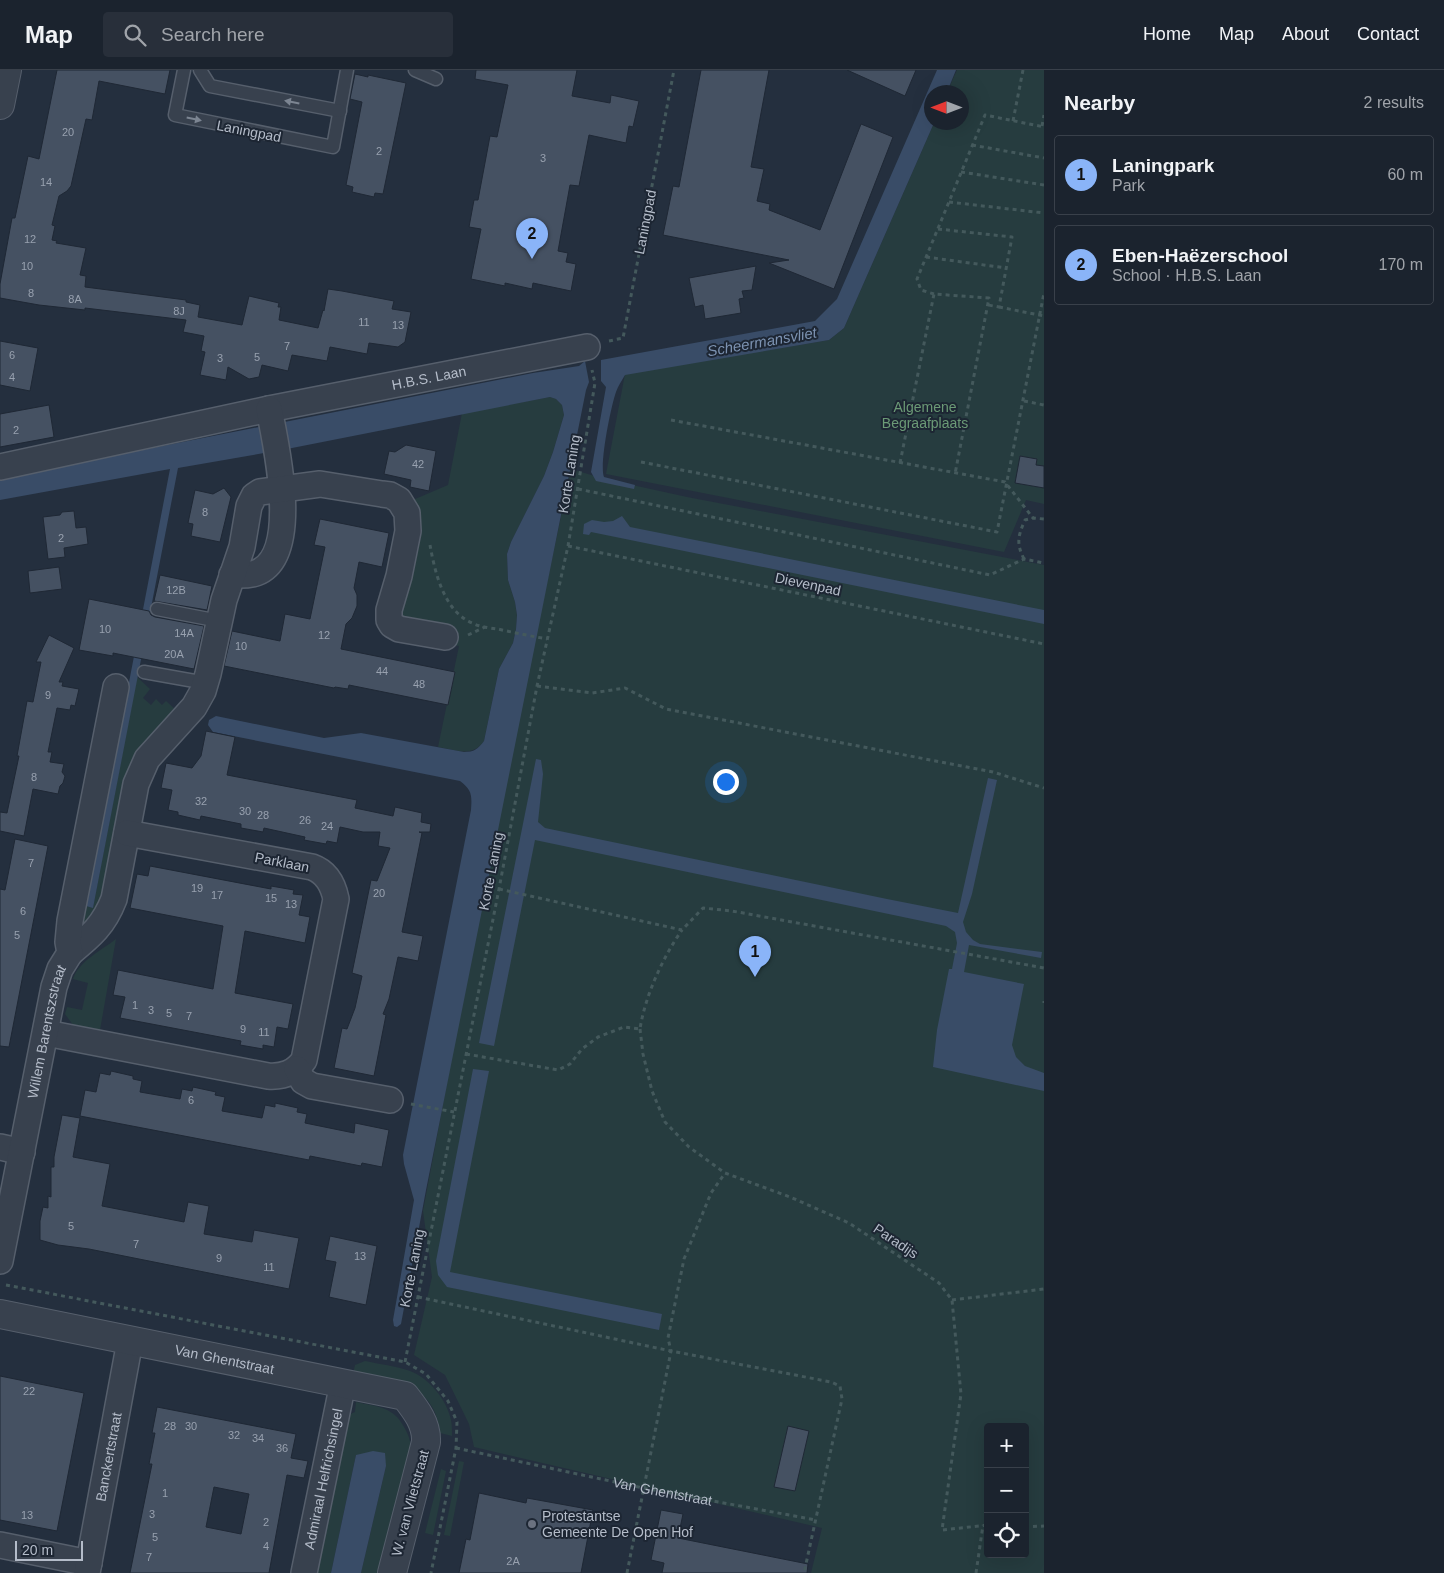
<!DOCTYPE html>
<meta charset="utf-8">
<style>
:root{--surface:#1b232e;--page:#282f3a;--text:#f1f3f6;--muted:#a0a4aa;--line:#39404a;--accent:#8ab4f8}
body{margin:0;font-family:Arial,sans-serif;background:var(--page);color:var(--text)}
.controls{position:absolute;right:15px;bottom:15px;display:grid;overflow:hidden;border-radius:5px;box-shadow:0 5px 20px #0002}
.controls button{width:45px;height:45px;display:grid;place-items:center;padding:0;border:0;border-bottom:1px solid var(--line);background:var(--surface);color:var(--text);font:25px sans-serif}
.compass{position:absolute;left:924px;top:15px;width:45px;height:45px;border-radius:50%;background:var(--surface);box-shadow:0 5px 20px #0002;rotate:270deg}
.scale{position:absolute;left:15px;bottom:12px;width:68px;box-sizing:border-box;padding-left:5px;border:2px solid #b4bcc9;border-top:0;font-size:14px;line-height:18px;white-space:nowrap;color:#b4bcc9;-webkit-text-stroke:4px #1d2633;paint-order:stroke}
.you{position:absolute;left:725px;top:711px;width:18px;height:18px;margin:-12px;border:4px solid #fff;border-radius:50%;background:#1a73e8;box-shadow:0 0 0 8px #1a73e833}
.badge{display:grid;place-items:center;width:32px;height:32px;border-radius:50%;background:var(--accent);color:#111;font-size:16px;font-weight:700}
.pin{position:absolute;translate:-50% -41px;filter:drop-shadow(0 1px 2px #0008)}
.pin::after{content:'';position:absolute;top:26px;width:18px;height:15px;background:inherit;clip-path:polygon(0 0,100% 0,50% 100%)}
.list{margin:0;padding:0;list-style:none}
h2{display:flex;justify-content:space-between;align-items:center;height:65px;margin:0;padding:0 20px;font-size:21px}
h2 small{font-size:16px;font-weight:400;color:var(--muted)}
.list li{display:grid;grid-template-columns:32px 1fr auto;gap:15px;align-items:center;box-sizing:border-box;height:80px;margin:0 10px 10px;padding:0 10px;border:1px solid var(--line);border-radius:5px}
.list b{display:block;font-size:19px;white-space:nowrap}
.list p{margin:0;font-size:16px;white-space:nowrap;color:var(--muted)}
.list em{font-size:16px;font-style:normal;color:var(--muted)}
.icon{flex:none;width:28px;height:28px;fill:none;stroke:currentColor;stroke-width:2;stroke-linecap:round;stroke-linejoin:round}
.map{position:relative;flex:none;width:1044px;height:1503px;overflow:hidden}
header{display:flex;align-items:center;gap:30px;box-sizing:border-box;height:70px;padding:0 25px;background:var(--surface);border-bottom:1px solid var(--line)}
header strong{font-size:24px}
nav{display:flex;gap:28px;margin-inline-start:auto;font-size:18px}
.search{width:350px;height:45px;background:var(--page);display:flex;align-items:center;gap:12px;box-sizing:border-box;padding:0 18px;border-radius:5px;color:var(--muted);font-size:19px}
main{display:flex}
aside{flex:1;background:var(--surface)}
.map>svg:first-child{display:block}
.green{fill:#263c3f;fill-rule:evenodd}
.water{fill:#394c67}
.building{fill:#455162;stroke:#1f2835;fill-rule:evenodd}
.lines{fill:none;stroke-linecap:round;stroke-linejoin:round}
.service-casing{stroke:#565f6c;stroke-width:15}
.minor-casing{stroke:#565f6c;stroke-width:28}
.tertiary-casing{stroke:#565f6c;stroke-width:30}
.path{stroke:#44595c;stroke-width:3;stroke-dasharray:4 4;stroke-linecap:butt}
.service{stroke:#38414e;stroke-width:12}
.minor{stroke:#38414e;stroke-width:25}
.tertiary{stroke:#38414e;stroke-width:28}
.oneway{fill:#7c8592}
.worship-dot{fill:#6b7280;stroke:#1d2633;stroke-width:2}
.labels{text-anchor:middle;stroke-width:4;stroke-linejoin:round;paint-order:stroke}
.number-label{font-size:11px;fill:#98a1af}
.street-label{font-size:14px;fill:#b4bcc9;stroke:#1d2633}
.park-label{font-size:14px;fill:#6b9a76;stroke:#1d2633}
.poi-label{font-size:14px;fill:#b4bcc9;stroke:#1d2633;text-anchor:start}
.water-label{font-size:15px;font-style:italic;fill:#7c92b1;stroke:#1d2633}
</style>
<header>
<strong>Map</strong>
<div class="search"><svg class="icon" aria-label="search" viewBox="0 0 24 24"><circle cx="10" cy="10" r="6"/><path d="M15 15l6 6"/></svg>Search here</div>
<nav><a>Home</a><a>Map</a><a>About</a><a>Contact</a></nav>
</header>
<main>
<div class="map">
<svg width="1044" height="1503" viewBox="0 0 1044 1503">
<rect width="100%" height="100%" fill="#242f3e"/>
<g class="green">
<path d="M957,0H1044V434L1026,430L1004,482L606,404L625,304L829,270L844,258L934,53L962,52V22H947Z"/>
<path d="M550,327L556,329L562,335L564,345L553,382L544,406L511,472L507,484L508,510L515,532L517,545L516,559L513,573L499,599L484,671C472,688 456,680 438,677L459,576L378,559L387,518L403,467L394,438L448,415L462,343Z"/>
<path d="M571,399L605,409L687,427L1044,495V1503H811L822,1458L474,1377L469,1354L445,1305L414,1285L432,1207L423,1141L491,778ZM988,1357H1025V1484H988Z"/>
<path d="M137,607L150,619L143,628L151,635L156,629L162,635L166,631L176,640L101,837L76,865L86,836L93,837Z"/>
<path d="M116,869L100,960L73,955L65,944L67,937L82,940L88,913L73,909C79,891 102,880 116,869Z"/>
<path d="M365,1291C379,1294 396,1296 410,1301C429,1308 447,1330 451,1350C452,1355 452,1361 452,1366L440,1363C435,1312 394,1312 353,1304L355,1295Z"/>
<path d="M356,1332C377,1337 393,1336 404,1357C410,1367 411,1373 411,1384L384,1503H361L386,1396L356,1385L331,1503H312L343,1347L355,1342Z"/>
<path d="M459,1391L464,1392L450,1466L444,1465Z"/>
<path d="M441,1399L446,1401L433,1465L425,1463Z"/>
</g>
<g class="water">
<path d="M937,0H956L947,22H932V52L934,53L844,258L829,270L625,305C622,310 618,316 616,322C611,336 599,395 604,407L635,415L634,419L596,411L591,402L606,317L601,311V290L815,251L837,229Z"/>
<path d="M585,291L589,312L586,320L426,1120L401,1254L397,1257L394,1256L393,1250L414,1130L404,1094L403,1085L471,740C472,725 472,720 460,711L213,662L208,655L209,650L216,646L324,668L361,663L464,682C474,682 478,679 484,671L499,599L513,573L516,559L517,545L515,532L508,510L507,484L511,472L544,406L553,382L564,345L562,335L556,329L550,327L287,379L178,398L93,838L86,836L170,399L0,430V408L533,303L579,296Z"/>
<path d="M622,446L630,457L1044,540V554L591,462L589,465L583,464L584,454L592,450L604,452L613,451Z"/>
<path d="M536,689L541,690L543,704L538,752L545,758L887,829L958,843L988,708L997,710L972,824L963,852L966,862L973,870L980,874L1042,882L1041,888L969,875L964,902L1024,914L1012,975L1016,987L1025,996L1044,1003V1021L933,997L937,960L949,899H952L957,873L955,862L946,856L535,770L494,976L479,973Z"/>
<path d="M473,999L489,1001L450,1202L662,1244L659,1260L447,1217L438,1205L436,1191Z"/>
<path d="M373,1381L385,1383L386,1396L361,1503H331L356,1385Z"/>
</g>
<g class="building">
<path d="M57,0H170L165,24L99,11L92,50L86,49L71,116L67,121L59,126L52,155L55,156L52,170L57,171L56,173L86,178L80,205L86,206L85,217L186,230V232L200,235L198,247L242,255L249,226L279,233L278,237H281L279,250L318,258L323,240L324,241L328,219L342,221L394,231L392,239L411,242L405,272L398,277L369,273L367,284L330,277L327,291L292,285L288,301L262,295L259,307L249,309L228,297L226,310L200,305L205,282L201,281L204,266L183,262L186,250L85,238V240L39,235L0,228V214L12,148H15L28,86L39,89Z"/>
<path d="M476,0H577L572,26L610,33L611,25L639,31L633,57L629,56L626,73L589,65L579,116L570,115L558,181L568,183L566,192L576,194L571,221L533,213L532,219L505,213V216L471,209L481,159L469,157L474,130H478L490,66L497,67L508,15L475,9Z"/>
<path d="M701,0H769L751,97L764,99L757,131L770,134L769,140L820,160L861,54L893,67L834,219L769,193L789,190L663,165L673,116L679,117Z"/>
<path d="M847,0H916L905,26Z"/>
<path d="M355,4L368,7V5L406,13L383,124L375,123L374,127L352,122L353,117L346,115L362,32L350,29Z"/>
<path d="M756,196L752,220L742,221L744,228L739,229L741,243L705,249L703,235L695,237L689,208Z"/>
<path d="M0,271L38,278L30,321L0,315Z"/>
<path d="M49,335L54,367L0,377V344Z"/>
<path d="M406,375L436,381L429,421L410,417L411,410L384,404L389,381L395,382Z"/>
<path d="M1020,386L1037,389L1036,395L1044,396V418L1015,413Z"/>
<path d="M224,418L231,427L220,472L191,466L193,454L188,453L195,420L213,424Z"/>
<path d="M74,441L76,458L86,457L88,474L64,478L65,487L48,489L43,447L60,445L62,442Z"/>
<path d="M320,449L389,463L382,497L359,492L354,518L357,525V536L352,548L346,554L341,579L455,602L448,635L349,615L348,619L335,617L334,618L224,596L232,561L280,571L285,544L310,549L325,477L314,475Z"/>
<path d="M59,497L62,519L30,523L28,501Z"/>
<path d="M160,505L212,516L207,540L154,531Z"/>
<path d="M89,529L149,541L151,545L155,547L204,556L194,599L113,583V586L79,580Z"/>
<path d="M49,565L74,578L59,612H63L62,616L79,619L75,636L71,635L70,640L57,638L48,682H52L50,692L64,694L62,702L65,706L63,713L60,716L58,724L33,719L24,766L0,761V742L7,743L19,686H17L27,631L33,632L41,592H36Z"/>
<path d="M206,661L235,667L227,705L357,730L355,738L393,746L395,737L422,743L421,752L431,754L430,762H419L422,763L402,862L423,866L418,891L398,887L389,929L383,944L386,945L374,1006L334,998L342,958L347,959L355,938L362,906L352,903L371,810L377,811L390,778L378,776L380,762H363L340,757L337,773L327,771L326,774L304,770L305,767L264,758L263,762L241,758V754L201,746L200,750L178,745V742L168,740L172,720L161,718L166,693L192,698L201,686Z"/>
<path d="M15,769L48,776L9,977L0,976V819L5,820Z"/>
<path d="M150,796L271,819V816L294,820L293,824L303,825L299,845L310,847L305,873L245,861L235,923L293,934L288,959L277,957L274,977L263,975V979L240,975L241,971L120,948L125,927L113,925L118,900L213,919L223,856L130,838L137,804L148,806Z"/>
<path d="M111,1001L133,1006V1009L142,1011L140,1022L180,1029L182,1019L192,1021L193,1017L216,1022L215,1025L225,1027L222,1041L262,1048L265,1035L275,1037V1033L298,1038L297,1042L307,1044L305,1053L354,1063L355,1053L389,1060L382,1097L362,1093L361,1096L310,1086L309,1090L80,1046L85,1020L96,1022L100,1003L110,1005Z"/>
<path d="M62,1045L80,1048L73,1087L110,1094L102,1136L184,1152L188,1132L209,1136L204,1164L252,1172L254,1160L299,1168L289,1219L89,1179L58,1175L40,1170V1151L43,1137L48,1138V1126L51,1127V1097H54V1087Z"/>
<path d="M330,1166L377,1176L366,1235L329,1227L336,1192L325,1190Z"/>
<path d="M0,1306L84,1323L57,1461L0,1450Z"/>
<path d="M157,1337L296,1364L291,1388L308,1391L304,1408L287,1405L269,1503H130L152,1394H149L155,1363H152ZM214,1417L249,1424L241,1464L206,1457Z"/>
<path d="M788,1356L809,1361L795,1421L774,1417Z"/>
<path d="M479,1423L526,1433L527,1428L593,1440L581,1503H459L466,1469L470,1470Z"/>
<path d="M661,1440L683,1444L678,1468L808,1494L807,1503H662L664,1493L651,1490Z"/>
</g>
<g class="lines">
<g class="service-casing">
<g id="service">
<path d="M184,0L175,45L333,77L347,0"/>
<path d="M200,0L210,16L340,41"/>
<path d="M415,0L436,9"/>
<path d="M157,539L219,551"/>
<path d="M144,602L206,613"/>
</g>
</g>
<g class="minor-casing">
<g id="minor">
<path id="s2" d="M0,397L269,339L587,277"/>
<path d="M232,505C240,505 248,506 256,503C302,486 276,375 269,339"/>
<path d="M70,883C91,866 104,855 114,829L136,714L147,689L194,637L203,621L208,604L224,530L242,477L249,436L254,426L260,422L320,414L382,424L390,425L399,430L407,443L408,461L399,506L389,540V550L392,555L399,559L445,567"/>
<path d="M46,963L268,1006C283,1007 295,1003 304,990L336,829C333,814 326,802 312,797L127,763"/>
<path d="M297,999L303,1011L312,1016L390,1030"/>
<path d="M0,1077L22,1082"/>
<path id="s3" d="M0,1191L54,917L60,899L70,883L68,872L70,851L116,617"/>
<path d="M0,1475L89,1493"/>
<path id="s4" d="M87,1503L130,1271"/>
<path id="s5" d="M304,1503L343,1313"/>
</g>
</g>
<g class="tertiary-casing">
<g id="tertiary">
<path d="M0,35L7,0"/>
<path id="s6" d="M0,1244L405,1326C416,1340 427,1354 426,1372L392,1503"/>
</g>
</g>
<g class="path">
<path d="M1013,51L1023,0"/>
<path d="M1042,56L1044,45"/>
<path d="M972,75L1044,88"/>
<path d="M961,102L1044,115"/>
<path d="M949,132L1044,143"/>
<path d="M938,159L1012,167L999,237L988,235"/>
<path d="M926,187L1006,198"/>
<path d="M934,224L921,220L917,209L985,45L1044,57"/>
<path d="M999,237L1044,246"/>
<path d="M609,271L623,268L674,0"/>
<path d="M1024,331L1044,335"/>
<path d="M671,350L1005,412L1033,448"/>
<path d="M641,392L997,462L1044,223"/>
<path d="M900,393L934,224L989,228L955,404"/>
<path d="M578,419L990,505L1024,489L1044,493"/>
<path d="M430,475C435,503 444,541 472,553C480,557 490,558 498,559C515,563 531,566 547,569"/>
<path d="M568,476L1044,574"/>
<path d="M1024,489C1016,473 1018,466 1025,450L1033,448L1044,449"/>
<path d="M468,565L485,557"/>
<path d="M537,616L592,623L625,618L666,639L993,702L1044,718"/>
<path d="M499,819L682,860L703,838L732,841L1044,898"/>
<path d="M1044,931V933"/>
<path d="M640,959L643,984L652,1021L665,1052L689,1077L725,1103L790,1127L849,1153L939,1213L952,1230L961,1324L942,1460L988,1455"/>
<path d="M466,984L558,1000L570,994L582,979L598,967L624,957L640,959C645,926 663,887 682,860"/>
<path d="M411,1034L454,1042"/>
<path d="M6,1215L405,1292L426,1304L448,1331L457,1352L456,1378L431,1503"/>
<path d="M418,1227L671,1281L831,1312L840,1316L842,1329L804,1503"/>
<path d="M952,1230L1044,1219"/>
<path d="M405,1292L499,819L537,616L568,476L595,313L592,300"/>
<path id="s1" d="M456,1378L643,1418L816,1450"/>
<path d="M1025,1457L1044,1456"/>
<path d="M627,1503L671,1281L668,1268L684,1189L711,1123L725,1103"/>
<path d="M976,1503L983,1455"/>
</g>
<use href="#service" class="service"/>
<use href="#minor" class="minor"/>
<use href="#tertiary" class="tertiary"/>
</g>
<defs><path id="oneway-solid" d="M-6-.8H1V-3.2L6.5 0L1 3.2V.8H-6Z" transform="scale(1.25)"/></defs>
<g class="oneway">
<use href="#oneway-solid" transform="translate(292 32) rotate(-169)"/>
<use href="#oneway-solid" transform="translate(194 49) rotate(12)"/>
</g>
<circle class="worship-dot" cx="532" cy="1454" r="5"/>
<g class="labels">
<g class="number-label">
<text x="68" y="66">20</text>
<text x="379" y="85">2</text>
<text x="543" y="92">3</text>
<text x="46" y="116">14</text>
<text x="30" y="173">12</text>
<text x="27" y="200">10</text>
<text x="31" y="227">8</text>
<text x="75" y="233">8A</text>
<text x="179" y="245">8J</text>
<text x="364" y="256">11</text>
<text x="398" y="259">13</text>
<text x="287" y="280">7</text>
<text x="12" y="289">6</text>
<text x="257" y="291">5</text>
<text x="220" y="292">3</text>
<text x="12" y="311">4</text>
<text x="16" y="364">2</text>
<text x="418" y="398">42</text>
<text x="205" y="446">8</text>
<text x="61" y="472">2</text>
<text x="176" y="524">12B</text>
<text x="105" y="563">10</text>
<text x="184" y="567">14A</text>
<text x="324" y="569">12</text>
<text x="241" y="580">10</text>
<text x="174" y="588">20A</text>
<text x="382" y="605">44</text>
<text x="419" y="618">48</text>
<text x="48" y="629">9</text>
<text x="34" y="711">8</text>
<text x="201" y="735">32</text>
<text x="245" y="745">30</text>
<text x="263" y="749">28</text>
<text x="305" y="754">26</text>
<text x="327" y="760">24</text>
<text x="31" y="797">7</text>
<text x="197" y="822">19</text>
<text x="379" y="827">20</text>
<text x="217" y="829">17</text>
<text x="271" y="832">15</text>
<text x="291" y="838">13</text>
<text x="23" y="845">6</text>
<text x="17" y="869">5</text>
<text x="135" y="939">1</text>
<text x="151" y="944">3</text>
<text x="169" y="947">5</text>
<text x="189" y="950">7</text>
<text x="243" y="963">9</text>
<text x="264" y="966">11</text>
<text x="191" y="1034">6</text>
<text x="71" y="1160">5</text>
<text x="136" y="1178">7</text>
<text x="360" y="1190">13</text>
<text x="219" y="1192">9</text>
<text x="269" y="1201">11</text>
<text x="29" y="1325">22</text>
<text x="170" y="1360">28</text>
<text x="191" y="1360">30</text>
<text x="234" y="1369">32</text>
<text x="258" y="1372">34</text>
<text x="282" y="1382">36</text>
<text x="165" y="1427">1</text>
<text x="152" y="1448">3</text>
<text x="27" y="1449">13</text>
<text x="266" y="1456">2</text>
<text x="155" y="1471">5</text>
<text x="266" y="1480">4</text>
<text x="149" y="1491">7</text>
<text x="513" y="1495">2A</text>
</g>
<g class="street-label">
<text transform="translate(249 61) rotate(11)" y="5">Laningpad</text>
<text transform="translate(645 152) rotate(-79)" y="5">Laningpad</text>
<text dy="5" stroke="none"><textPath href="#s2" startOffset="438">H.B.S. Laan</textPath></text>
<text transform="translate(569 404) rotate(-81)" y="5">Korte Laning</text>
<text transform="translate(808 514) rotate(12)" y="5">Dievenpad</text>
<text transform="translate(282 792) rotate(11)" y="5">Parklaan</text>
<text transform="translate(491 801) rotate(-79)" y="5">Korte Laning</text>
<text dy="5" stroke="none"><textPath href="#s3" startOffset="234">Willem Barentszstraat</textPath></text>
<text transform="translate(896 1171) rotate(34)" y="5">Paradijs</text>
<text transform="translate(412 1198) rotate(-79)" y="5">Korte Laning</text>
<text dy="5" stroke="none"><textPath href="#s6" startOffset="229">Van Ghentstraat</textPath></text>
<text dy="5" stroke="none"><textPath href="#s4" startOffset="118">Banckertstraat</textPath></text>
<text dy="5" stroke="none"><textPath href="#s5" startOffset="96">Admiraal Helfrichsingel</textPath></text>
<text dy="5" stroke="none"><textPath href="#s1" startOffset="211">Van Ghentstraat</textPath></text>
<text transform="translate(410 1433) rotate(-75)" y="5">W. van Vlietstraat</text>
</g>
<g class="park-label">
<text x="925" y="342">Algemene<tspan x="925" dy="16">Begraafplaats</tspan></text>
</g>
<g class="poi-label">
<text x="542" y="1451">Protestantse<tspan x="542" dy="16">Gemeente De Open Hof</tspan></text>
</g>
<g class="water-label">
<text transform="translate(762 272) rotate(-10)" y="5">Scheermansvliet</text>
</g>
</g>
</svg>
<div class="controls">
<button>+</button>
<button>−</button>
<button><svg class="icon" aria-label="locate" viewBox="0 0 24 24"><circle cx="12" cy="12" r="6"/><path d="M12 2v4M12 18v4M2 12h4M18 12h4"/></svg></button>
</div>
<svg class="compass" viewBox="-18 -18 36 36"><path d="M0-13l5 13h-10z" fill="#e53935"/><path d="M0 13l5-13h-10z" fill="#a0a4aa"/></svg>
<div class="scale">20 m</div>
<div class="you"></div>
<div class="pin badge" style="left:755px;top:907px">1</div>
<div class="pin badge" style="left:532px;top:189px">2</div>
</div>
<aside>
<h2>Nearby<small>2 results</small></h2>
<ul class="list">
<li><span class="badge">1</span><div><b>Laningpark</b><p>Park</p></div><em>60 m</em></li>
<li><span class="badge">2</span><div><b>Eben-Haëzerschool</b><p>School · H.B.S. Laan</p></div><em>170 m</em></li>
</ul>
</aside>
</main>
